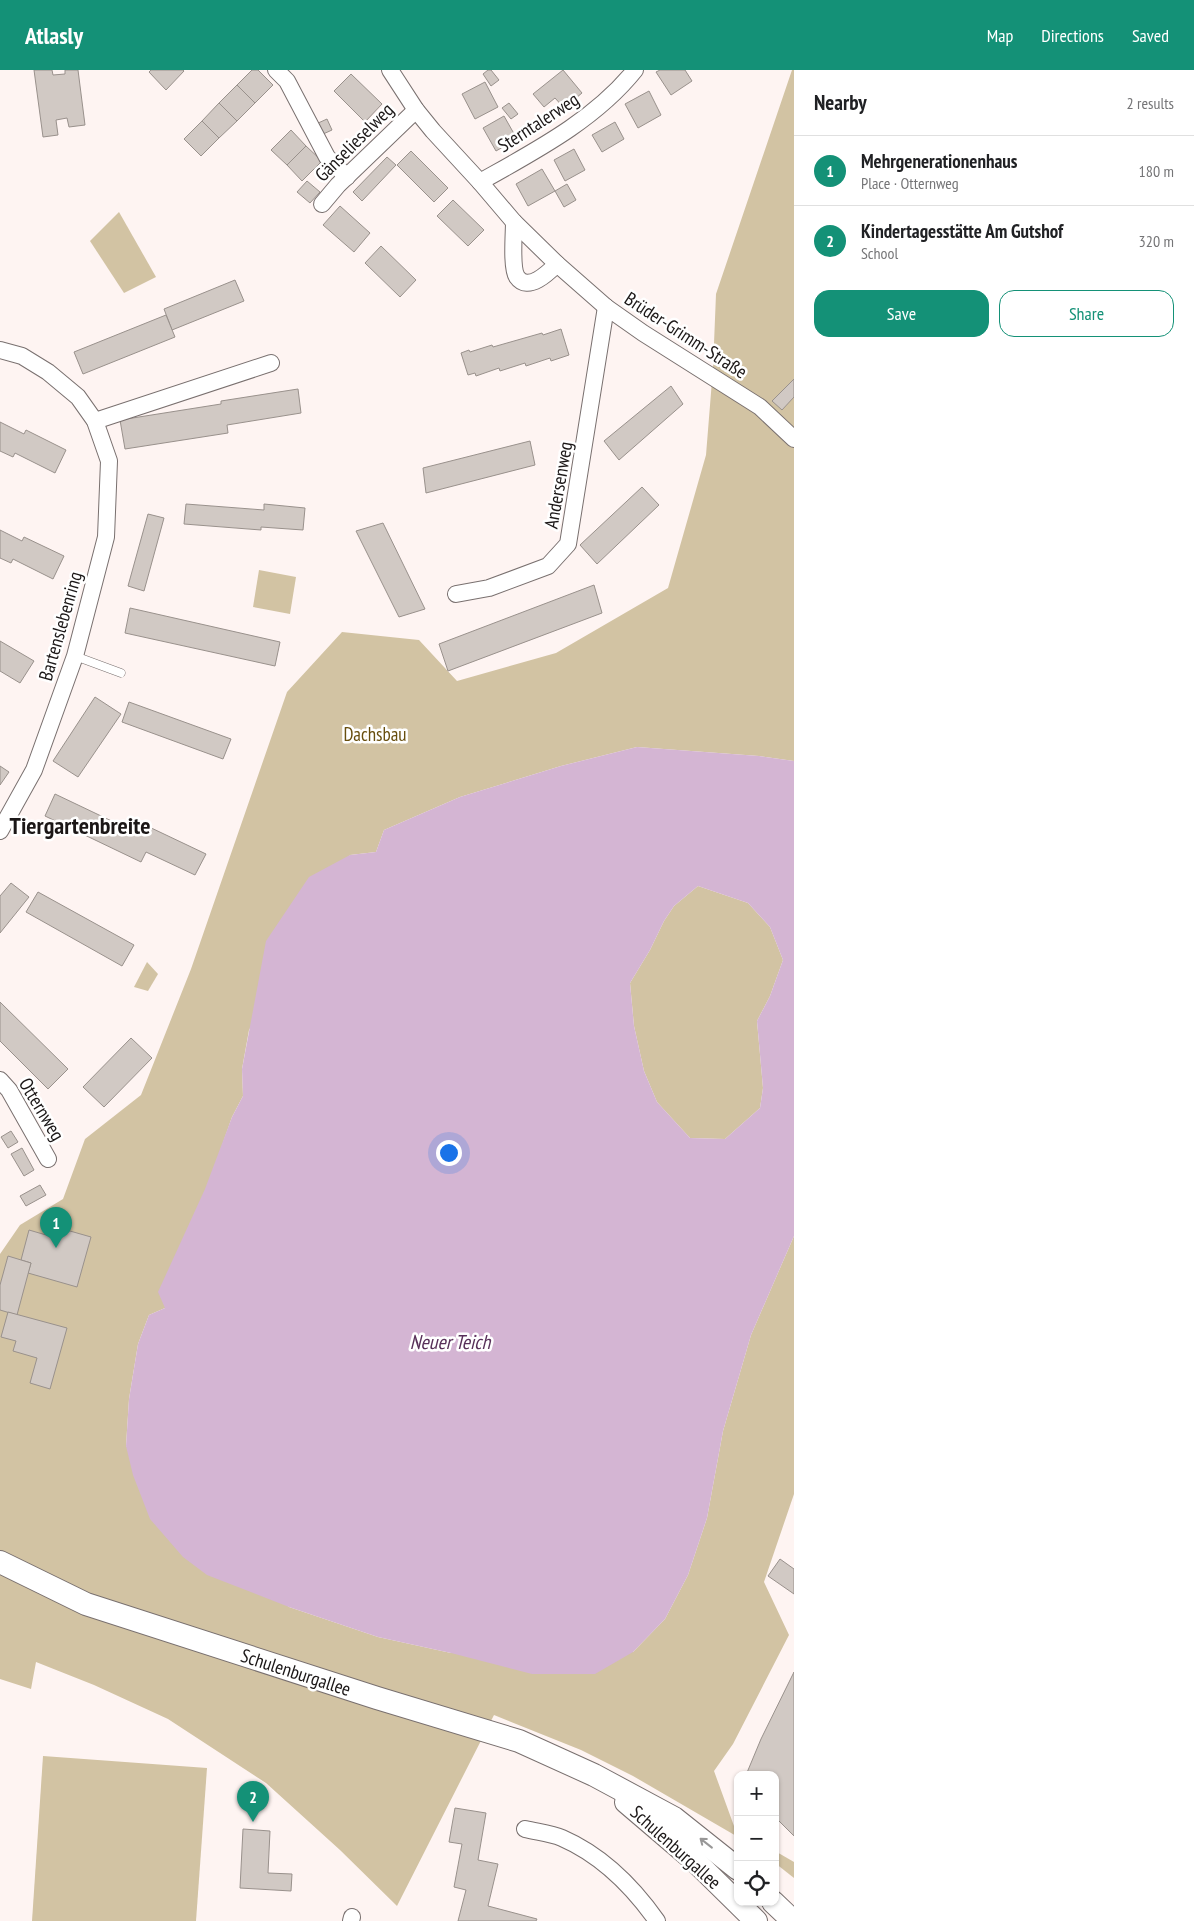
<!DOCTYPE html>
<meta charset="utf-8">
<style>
:root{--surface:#fff;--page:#f2f2f2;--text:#202124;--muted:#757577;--line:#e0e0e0;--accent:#149177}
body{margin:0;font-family:"PT Sans Narrow",sans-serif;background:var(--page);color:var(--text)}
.controls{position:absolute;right:15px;bottom:15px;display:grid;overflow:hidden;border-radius:10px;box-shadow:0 1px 4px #0004}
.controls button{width:45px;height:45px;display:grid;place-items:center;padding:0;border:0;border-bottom:1px solid var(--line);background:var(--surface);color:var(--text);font:25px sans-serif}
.you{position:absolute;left:448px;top:1082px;width:18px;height:18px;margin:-12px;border:4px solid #fff;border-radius:50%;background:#1a73e8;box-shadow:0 0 0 8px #1a73e833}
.badge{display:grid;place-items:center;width:32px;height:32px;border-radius:50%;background:var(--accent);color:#fff;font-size:16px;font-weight:700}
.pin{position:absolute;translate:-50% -41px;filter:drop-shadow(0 1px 2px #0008)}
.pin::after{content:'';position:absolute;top:26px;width:18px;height:15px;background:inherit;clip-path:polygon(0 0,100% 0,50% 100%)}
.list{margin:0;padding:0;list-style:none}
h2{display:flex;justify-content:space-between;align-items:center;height:65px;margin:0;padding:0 20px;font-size:21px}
h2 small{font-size:16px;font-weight:400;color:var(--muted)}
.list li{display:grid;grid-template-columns:32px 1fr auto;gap:15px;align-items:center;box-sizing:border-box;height:70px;padding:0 20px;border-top:1px solid var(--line)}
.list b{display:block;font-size:19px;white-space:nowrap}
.list p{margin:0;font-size:16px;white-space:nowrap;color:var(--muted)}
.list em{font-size:16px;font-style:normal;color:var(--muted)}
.actions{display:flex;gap:10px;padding:15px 20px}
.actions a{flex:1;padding:11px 0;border:1px solid var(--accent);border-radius:15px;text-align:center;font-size:18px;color:var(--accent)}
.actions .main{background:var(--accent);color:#fff}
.icon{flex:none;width:28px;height:28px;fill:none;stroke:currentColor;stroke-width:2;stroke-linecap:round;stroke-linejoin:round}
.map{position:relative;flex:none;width:794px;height:1851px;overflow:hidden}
header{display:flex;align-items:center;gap:30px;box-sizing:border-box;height:70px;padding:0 25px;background:var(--accent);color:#fff}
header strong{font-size:24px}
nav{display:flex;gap:28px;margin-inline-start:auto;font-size:18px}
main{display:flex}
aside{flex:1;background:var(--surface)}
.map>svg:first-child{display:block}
.green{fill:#d2c3a3}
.water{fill:#d4b5d3;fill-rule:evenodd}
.building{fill:#d1c9c4;stroke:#99918c}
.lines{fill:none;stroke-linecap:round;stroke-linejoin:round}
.lane-casing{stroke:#79706f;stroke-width:9}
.street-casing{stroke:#79706f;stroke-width:18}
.secondary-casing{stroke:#79706f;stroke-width:24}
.lane{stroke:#fff;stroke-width:8}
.street{stroke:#fff;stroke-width:16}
.secondary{stroke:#fff;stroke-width:22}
.oneway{stroke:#989797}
.labels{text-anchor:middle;stroke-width:5;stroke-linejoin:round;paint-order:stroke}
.street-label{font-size:19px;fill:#1b1717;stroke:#fff}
.park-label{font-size:19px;fill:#684e0e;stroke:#fff}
.water-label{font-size:20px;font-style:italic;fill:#583059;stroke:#fff}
.district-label{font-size:24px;font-weight:bold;fill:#1b1717;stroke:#fff}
</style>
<header>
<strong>Atlasly</strong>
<nav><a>Map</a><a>Directions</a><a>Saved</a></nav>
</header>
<main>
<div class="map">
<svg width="794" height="1851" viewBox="0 0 794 1851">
<rect width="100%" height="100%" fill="#fef4f2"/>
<g class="green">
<path d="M792,0H794V691L759,686L637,677L561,696L460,727L384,760L376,782L350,785L249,960L242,999L243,1026L232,1047L165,1238L149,1245L138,1274L129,1329L126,1376L289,1537L378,1567L451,1583L633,1582L665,1549L688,1505L707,1448L723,1361L751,1265L794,1166V1424L764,1512L789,1565L733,1674L714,1701L738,1767L633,1706L581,1680L494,1645L397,1836L340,1780L266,1713L168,1649L94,1615L36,1592L31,1619L0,1609V1184L20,1155L63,1129L85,1069L141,1025L191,899L287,622L342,562L419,570L457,611L556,583L668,518L706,385L713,298L716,224Z"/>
<path d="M119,142L156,207L124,223L90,171Z"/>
<path d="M259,500L296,507L290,544L253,537Z"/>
<path d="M698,816L748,833L770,857L783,890L770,926L757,951L763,1018L760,1038L725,1069L690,1068L657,1032L644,1001L634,956L630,913L650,880L664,851L674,836Z"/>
<path d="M147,892L158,904L148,921L134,917Z"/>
<path d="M43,1686L207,1698L196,1851H32Z"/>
<path d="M775,1781L794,1792V1808L775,1793Z"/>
</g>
<path class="water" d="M637,677L759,686L794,691V1166L751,1265L723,1361L707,1448L688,1505L665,1549L633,1582L595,1604H532L451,1583L378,1567L289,1537L207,1505L183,1487L150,1449L133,1405L126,1376L129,1329L138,1274L149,1245L165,1238L158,1222L205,1119L232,1047L243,1026L242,999L266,871L309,807L350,785L376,782L384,760L460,727L561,696ZM698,816L748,833L770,857L783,890L770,926L757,951L763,1018L760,1038L725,1069L690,1068L657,1032L644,1001L634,956L630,913L650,880L664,851L674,836Z"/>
<g class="building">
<path d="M34,0H52L53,5L65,4V0H78L85,55L69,57L67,48L56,50L58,65L43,67Z"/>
<path d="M151,0H183L184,1L166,20L149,2Z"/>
<path d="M252,0H258L273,15L255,33L237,15Z"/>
<path d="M488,0H491L499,10L491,16L483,4Z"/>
<path d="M563,0L582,23L564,38L555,28L544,37L533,24Z"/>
<path d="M660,0H685L692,11L671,25L656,2Z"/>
<path d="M351,4L382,34L365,52L334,21Z"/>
<path d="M485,12L498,37L475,49L462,24Z"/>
<path d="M237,15L255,33L237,51L219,33Z"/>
<path d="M649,21L661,45L638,58L625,34Z"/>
<path d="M219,33L237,51L219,68L202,51Z"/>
<path d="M509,33L518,44L511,49L502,38Z"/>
<path d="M504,46L517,69L496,81L483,58Z"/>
<path d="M327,49L332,60L321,65L316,54Z"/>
<path d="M202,51L219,68L201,86L184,69Z"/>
<path d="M615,52L624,69L602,82L592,65Z"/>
<path d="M291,60L306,76L287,95L271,80Z"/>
<path d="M306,76L322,91L302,111L287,95Z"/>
<path d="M574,79L585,100L565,111L554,90Z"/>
<path d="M411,81L448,118L434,132L397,95Z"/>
<path d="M387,87L396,95L362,131L353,122Z"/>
<path d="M542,99L555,121L528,136L516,114Z"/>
<path d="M307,111L320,122L310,133L297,122Z"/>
<path d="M567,114L576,130L564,137L555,121Z"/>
<path d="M453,130L484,160L468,176L437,146Z"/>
<path d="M340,136L370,163L354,182L323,155Z"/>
<path d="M381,176L416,210L400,227L365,193Z"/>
<path d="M235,210L244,231L172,260L164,239Z"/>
<path d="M166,245L175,267L83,304L74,282Z"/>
<path d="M561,259L569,285L551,291L550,288L526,296L525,293L500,301L499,298L476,306L475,303L468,305L461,283L469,280L470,282L492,275L493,277L542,263L543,265Z"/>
<path d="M794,309V327L782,340L772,331Z"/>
<path d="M671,316L683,334L619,390L604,371Z"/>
<path d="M298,319L301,343L227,355L228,363L125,379L120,350L221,334V331Z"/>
<path d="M0,352L24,364L26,360L66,380L55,403L15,383L13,387L0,381Z"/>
<path d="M530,371L535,395L426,423L423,398Z"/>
<path d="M642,417L659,435L597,494L580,475Z"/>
<path d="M186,434L264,440V434L305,438L303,460L261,457V460L184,454Z"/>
<path d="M148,444L164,448L144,521L128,516Z"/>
<path d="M383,453L425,539L399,547L356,461Z"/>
<path d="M0,460L22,471L24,467L64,486L53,509L13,489L11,493L0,488Z"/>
<path d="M594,515L602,543L448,601L439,574Z"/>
<path d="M130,538L280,572L275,596L125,563Z"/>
<path d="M0,571L34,591L20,613L0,601Z"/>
<path d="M95,627L121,644L78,707L53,691Z"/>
<path d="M129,632L231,669L223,689L122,652Z"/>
<path d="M0,696L9,702L0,715Z"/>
<path d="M55,724L141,765L145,755L206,784L195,805L146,782L141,792L45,746Z"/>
<path d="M11,813L29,827L0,863V826Z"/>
<path d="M38,822L134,875L122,896L26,842Z"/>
<path d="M0,932L68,999L48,1019L0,971Z"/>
<path d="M131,968L152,988L104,1037L83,1017Z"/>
<path d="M11,1061L18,1072L8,1078L1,1067Z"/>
<path d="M22,1078L34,1100L24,1106L11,1084Z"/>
<path d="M40,1115L46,1125L26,1136L20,1126Z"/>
<path d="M56,1157L91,1167L77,1217L28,1203L31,1193L21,1190L29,1160L53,1167Z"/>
<path d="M8,1186L31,1193L17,1245L0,1240V1215Z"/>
<path d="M8,1242L67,1258L50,1319L30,1313L37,1288L13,1281L16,1271L1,1267Z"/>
<path d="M780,1489L794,1499V1524L768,1506Z"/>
<path d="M794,1602V1766L775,1747V1705H746L761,1669Z"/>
<path d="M455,1738L486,1743L478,1790L498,1794L488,1836L537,1849L536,1851H458L466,1820L454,1817L462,1774L449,1772Z"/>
<path d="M243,1759L270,1761L268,1803L292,1804L291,1821L240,1818Z"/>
</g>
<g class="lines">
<g class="lane-casing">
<path id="lane" d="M75,586L121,603"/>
</g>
<g class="street-casing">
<g id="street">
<path d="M276,0L287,11L327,87L347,107"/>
<path d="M390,0L416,40L433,61L480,112L514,152L557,194L606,237L643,263L760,337L794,369"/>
<path d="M480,112C535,81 595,50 635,0"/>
<path d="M322,134L338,115L416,40"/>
<path d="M514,152C514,164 511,198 517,207C528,223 549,202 557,194"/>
<path d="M0,280L22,286L48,302L78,327L95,351L109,391L106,467L75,586L34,700L0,761"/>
<path d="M95,351L271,293"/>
<path d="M456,524L489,518L548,496L568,474L606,237"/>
<path d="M0,1010L9,1020L48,1089"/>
<path d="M525,1759C537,1762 551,1763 562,1768C601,1785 633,1817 657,1851"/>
<path d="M351,1851L352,1847"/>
</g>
</g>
<g class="secondary-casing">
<g id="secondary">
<path d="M0,1492L86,1534L377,1628L519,1671L594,1705L674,1748L738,1799"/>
<path d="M626,1732L694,1790L756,1851"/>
<path d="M773,1832L793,1851"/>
</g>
</g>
<use href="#lane" class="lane"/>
<use href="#street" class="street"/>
<use href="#secondary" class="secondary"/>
</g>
<defs><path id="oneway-shaft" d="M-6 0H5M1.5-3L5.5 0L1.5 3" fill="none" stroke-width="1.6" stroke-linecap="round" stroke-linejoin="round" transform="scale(1.25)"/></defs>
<use class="oneway" href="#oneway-shaft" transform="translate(706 1773) rotate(-142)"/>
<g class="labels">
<g class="street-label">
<text transform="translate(538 52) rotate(-33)" y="7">Sterntalerweg</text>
<text transform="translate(354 72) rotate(-45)" y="7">Gänselieselweg</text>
<text transform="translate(686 265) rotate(33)" y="7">Brüder-Grimm-Straße</text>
<text transform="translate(558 415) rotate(-80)" y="7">Andersenweg</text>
<text transform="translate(60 556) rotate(-74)" y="7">Bartenslebenring</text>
<text transform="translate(42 1039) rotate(59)" y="7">Otternweg</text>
<text transform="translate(296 1602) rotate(18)" y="7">Schulenburgallee</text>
<text transform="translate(676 1777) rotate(42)" y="7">Schulenburgallee</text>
</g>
<g class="park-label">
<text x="375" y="671">Dachsbau</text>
</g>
<g class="water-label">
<text x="450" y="1279">Neuer Teich</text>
</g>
<g class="district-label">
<text x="80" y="764">Tiergartenbreite</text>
</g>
</g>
</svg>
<div class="controls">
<button>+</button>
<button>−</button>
<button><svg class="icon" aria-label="locate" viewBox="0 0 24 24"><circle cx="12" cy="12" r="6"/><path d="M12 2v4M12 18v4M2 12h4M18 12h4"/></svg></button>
</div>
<div class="you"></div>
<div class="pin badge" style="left:56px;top:1178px">1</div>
<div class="pin badge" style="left:253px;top:1752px">2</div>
</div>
<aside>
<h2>Nearby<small>2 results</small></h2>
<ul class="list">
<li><span class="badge">1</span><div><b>Mehrgenerationenhaus</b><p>Place · Otternweg</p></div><em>180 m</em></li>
<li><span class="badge">2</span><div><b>Kindertagesstätte Am Gutshof</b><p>School</p></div><em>320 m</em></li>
</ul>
<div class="actions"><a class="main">Save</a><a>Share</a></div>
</aside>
</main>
